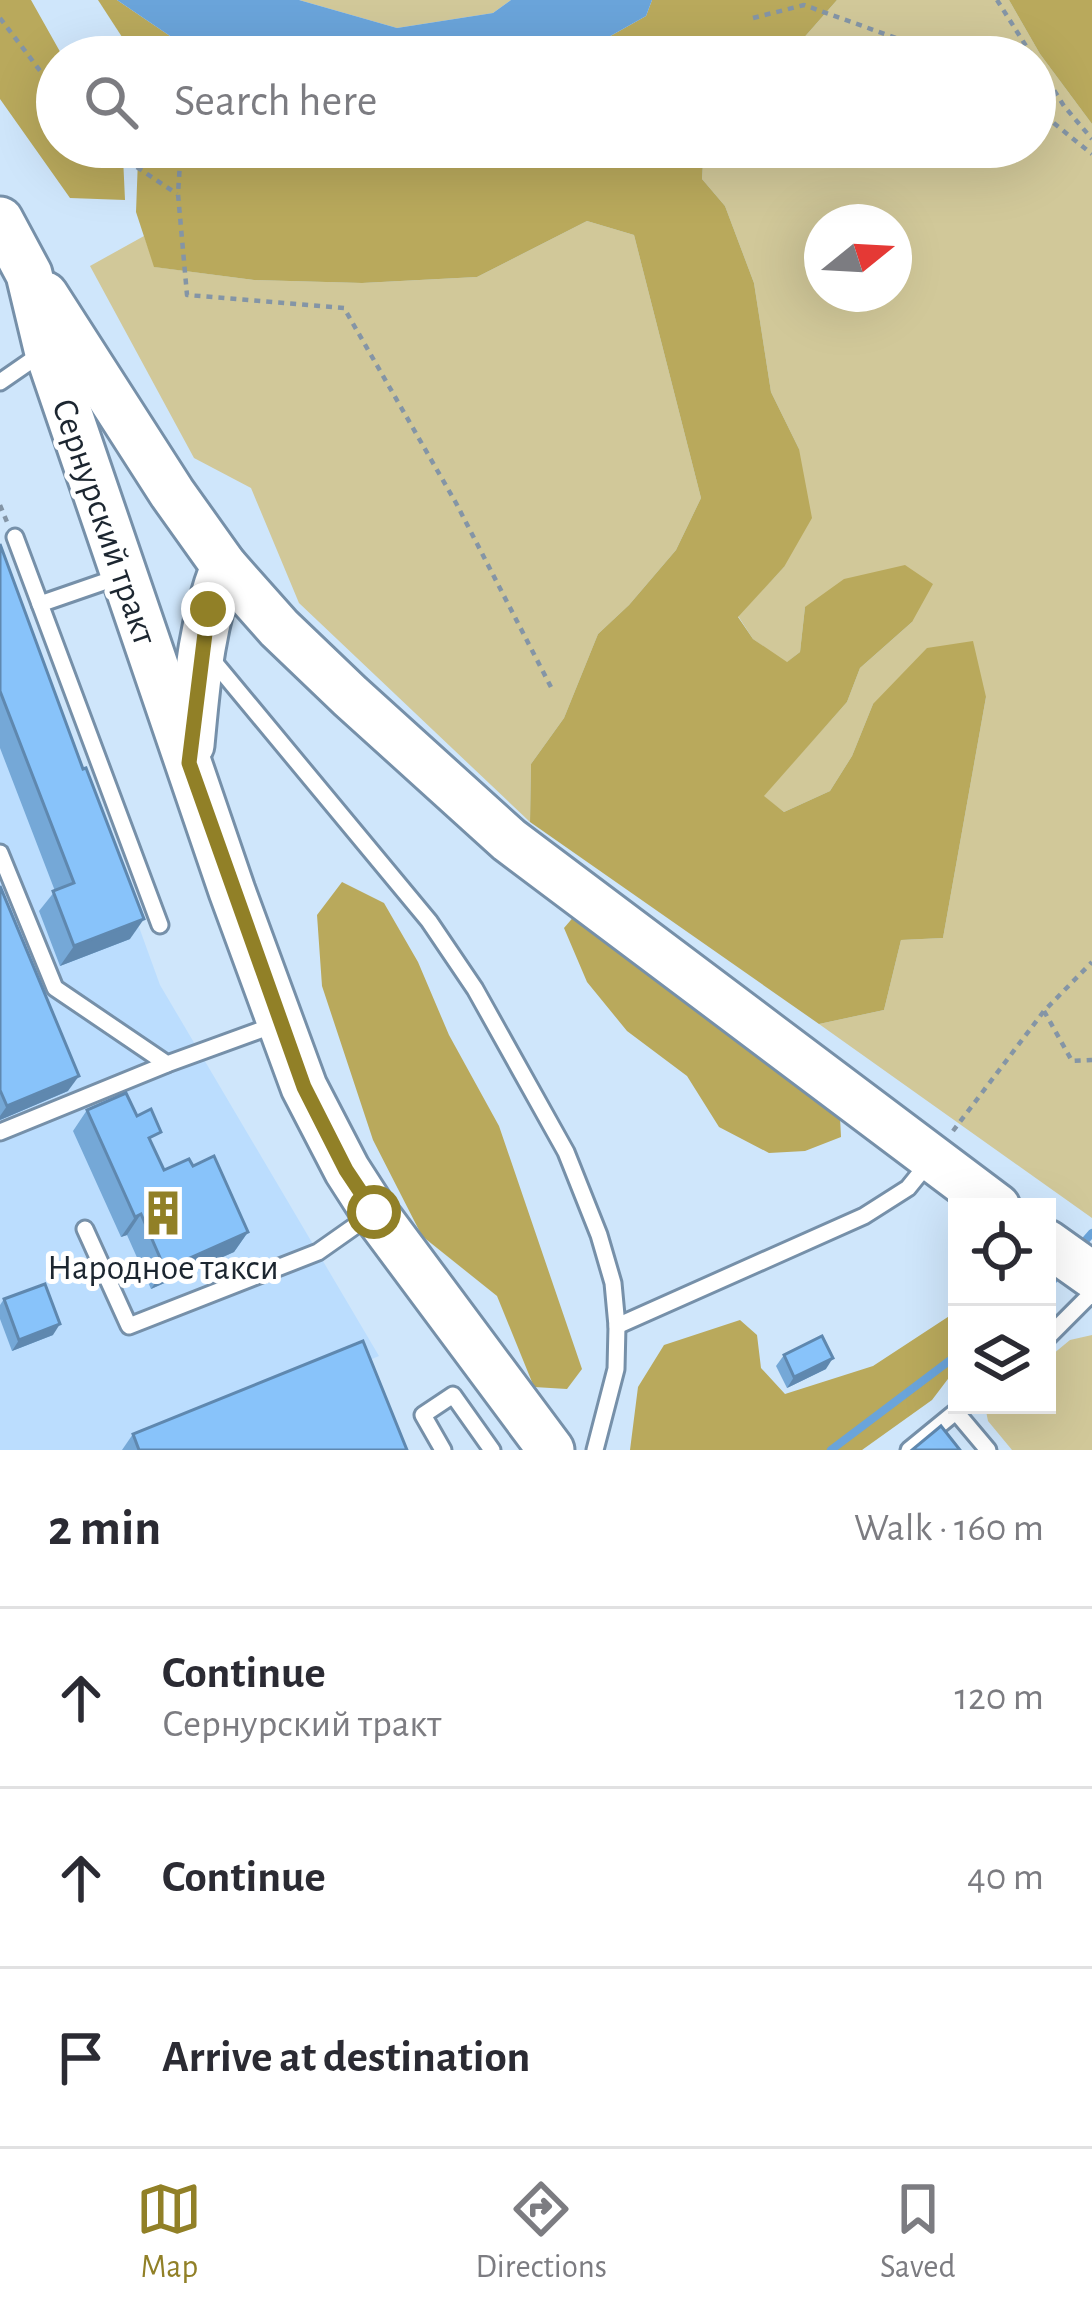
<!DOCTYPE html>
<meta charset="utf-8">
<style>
:root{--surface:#fff;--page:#f2f2f3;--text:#2b2b33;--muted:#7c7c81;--line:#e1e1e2;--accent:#918027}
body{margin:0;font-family:"Alegreya Sans",sans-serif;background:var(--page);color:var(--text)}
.controls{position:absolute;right:36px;bottom:36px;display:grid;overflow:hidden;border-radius:0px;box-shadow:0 12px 48px #0002}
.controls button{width:108px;height:108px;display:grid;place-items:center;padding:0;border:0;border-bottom:3px solid var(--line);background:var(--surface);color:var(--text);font:60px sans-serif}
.compass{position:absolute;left:804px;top:204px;width:108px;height:108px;border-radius:50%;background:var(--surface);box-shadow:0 12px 48px #0002;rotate:72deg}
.stop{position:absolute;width:36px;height:36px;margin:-27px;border:9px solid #918027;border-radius:50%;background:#fff}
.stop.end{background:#918027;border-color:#fff;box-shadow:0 3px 12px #0008}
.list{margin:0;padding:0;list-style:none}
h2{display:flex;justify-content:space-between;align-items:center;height:156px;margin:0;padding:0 48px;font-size:51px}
h2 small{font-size:39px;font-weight:400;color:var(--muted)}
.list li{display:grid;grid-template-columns:78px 1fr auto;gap:36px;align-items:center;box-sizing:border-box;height:180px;padding:0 48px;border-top:3px solid var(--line)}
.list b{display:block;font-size:45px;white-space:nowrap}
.list p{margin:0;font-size:39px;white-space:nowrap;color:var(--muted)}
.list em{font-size:39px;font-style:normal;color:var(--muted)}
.icon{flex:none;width:66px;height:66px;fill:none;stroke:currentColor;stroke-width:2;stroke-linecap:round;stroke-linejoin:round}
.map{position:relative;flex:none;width:1092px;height:1450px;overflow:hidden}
.search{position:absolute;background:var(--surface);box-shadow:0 12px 48px #0002;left:36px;right:36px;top:36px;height:132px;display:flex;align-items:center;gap:30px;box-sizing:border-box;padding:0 42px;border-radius:66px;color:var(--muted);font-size:45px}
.sheet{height:696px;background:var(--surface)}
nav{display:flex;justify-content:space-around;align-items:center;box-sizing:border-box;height:168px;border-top:3px solid var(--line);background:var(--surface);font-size:33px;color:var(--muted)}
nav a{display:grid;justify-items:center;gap:6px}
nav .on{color:var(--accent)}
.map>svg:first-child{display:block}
.built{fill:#bbddfe}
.green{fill:#d1c899;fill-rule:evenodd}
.forest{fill:#b9a95c}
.water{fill:#6aa4da}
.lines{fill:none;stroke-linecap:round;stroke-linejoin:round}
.stream{stroke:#6aa4da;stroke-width:8}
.lane-casing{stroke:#7690a9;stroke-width:21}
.primary-casing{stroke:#7690a9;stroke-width:51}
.path{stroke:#8495a6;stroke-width:4.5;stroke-dasharray:6 6;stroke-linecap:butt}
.lane{stroke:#fff;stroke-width:15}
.primary{stroke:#fff;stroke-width:45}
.wall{fill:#75a8d7}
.shaded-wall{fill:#5f88af}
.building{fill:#88c3fa;stroke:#5f88af;stroke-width:3}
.route{stroke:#918027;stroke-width:15}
.labels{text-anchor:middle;stroke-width:10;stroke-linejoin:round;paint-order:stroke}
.street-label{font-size:36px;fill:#1c2630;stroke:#fff}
.poi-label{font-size:36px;fill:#1c2630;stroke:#fff}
</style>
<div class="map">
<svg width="1092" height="1450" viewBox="0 0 1092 1450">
<rect width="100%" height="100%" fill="#cfe6fb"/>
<path class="built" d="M0,543L160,985L379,1356L358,1365L392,1450H0Z"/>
<g class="green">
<path d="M299,0H511L493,13L397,28Z"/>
<path d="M837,0H1009L1040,54L1092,124V1218L819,1024L884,1010L901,940L943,938L986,697L873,704L852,756L830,791L784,812L763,796L847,702L860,668L912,622L805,607L800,652L786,663L753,639L738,616L784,567L799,449L771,392L754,283L725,206L702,179L704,147H1035V57H787ZM822,222H894V294H822Z"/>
<path d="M587,221L634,235L701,498L676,550L629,605L598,634L564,718L531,764L530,822L299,603L251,488L194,458L90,266L144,236L155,267L254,280L362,283L477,277Z"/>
<path d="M1092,1335V1450H1012L988,1421L986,1411L992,1405H1047V1359L1070,1340Z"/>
</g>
<g class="forest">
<path d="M0,0H31L63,57H57V147H117L123,157L125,200L70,198L0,99Z"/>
<path d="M98,0H117L201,57H135Z"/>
<path d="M652,0H837L787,57H573L646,16Z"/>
<path d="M1009,0H1092V124L1040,54Z"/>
<path d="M176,147H704L702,179L725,206L754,283L771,392L799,449L812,518L784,567L738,617L753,639L787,662L800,652L805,607L844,579L905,565L933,584L912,622L860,668L847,702L764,796L784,812L830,791L852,756L873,704L927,648L973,641L986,697L943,938L901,940L884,1010L819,1024L530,822L531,764L564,718L598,634L629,605L676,550L701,498L634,235L587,221L477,277L362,283L254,280L154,267L136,212L138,159Z"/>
<path d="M342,882L384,903L418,962L449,1035L499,1126L582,1369L567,1389L534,1387L497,1296L422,1236L373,1140L322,986L317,915Z"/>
<path d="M576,914L755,1044L840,1117L841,1137L805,1151L769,1153L719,1127L687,1076L627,1031L587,982L564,928Z"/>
<path d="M957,1311V1367L932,1400L862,1450H630L638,1387L664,1345L740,1320L757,1335L761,1368L785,1394L873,1366Z"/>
</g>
<path class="water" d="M117,0H299L397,28L493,13L511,0H652L646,16L573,57H201Z"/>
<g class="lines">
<g class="stream">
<path d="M1085,1241L1092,1233"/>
<path d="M1047,1288L1055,1278"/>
<path d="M831,1450L957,1355"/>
</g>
<g class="lane-casing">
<g id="lane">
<path d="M0,382L45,351"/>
<path d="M15,537L160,925"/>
<path d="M40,604L121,576"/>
<path d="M210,657L429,921L475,989L566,1152L599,1235L613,1283L617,1326L616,1369L595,1450"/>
<path d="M0,853L55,988L167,1064L277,1024"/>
<path d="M0,1132L167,1064"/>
<path d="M85,1229L129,1326L318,1252L372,1214"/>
<path d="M617,1326L864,1216L908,1188L929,1162"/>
<path d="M1047,1338L1092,1293"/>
<path d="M956,1412L988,1450"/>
<path d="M443,1450L423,1415L453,1395L492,1450"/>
<path d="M909,1450L964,1405"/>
</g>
</g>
<g class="primary-casing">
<g id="primary">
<path d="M0,220L29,274L47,349L232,891L304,1087L347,1170L374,1212L551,1450"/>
<path d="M45,295L172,493L224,566L279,628L350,696L509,840L997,1207"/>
<path d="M191,745C197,682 201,625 224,566"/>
<path d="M1047,1243L1092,1275"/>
</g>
</g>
<g class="path">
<path d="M997,0L1033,57"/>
<path d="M0,18L57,93"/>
<path d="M753,18L804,5L896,38L920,57"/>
<path d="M1035,60L1064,106L1092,139"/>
<path d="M1035,108L1092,154"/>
<path d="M107,147L177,194"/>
<path d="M181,147L178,194L187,295L344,308L456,503L553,691"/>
<path d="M0,505L7,522"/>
<path d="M1044,1011L1072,1061L1092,1060"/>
<path d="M953,1131L1044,1011L1092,962"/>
</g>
<use href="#lane" class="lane"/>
<use href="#primary" class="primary"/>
</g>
<g class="wall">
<path d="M0,544L130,939L60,966L39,911L55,891L0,748Z"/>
<path d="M0,886L68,1091L0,1120Z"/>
<path d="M87,1110L137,1116L164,1170L193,1166L248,1232L234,1252L151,1289L127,1235L121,1237L73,1131Z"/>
<path d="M4,1299L53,1335L12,1351L0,1319V1305Z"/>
<path d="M784,1355L826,1369L787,1388L776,1366Z"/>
<path d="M133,1434L407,1450H122Z"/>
</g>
<g class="shaded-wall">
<path d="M144,919L130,939L60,966L74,946Z"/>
<path d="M79,1076L68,1091L0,1120V1116L7,1106Z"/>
<path d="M141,1214L127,1235L121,1237L135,1217Z"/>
<path d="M248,1232L234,1252L151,1289L165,1269Z"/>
<path d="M60,1324L53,1335L12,1351L19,1340Z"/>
<path d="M833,1358L826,1369L787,1388L794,1377Z"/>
</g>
<g class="building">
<path d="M0,544L83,769L86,768L144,919L74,946L53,891L74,883L0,691Z"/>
<path d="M0,886L79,1076L7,1106L0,1090Z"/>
<path d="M126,1093L137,1116L151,1109L161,1132L149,1138L164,1170L189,1159L193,1166L214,1156L248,1232L165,1269L141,1214L135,1217L87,1110Z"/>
<path d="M45,1284L60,1324L19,1340L4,1299Z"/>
<path d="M822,1336L833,1358L794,1377L784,1355Z"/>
<path d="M363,1341L407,1450H139L133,1434Z"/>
<path d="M941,1426L960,1450H912Z"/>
</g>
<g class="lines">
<path class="route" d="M208,609L189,763L304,1087L346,1170L374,1212"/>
</g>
<defs>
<g id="building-bare" transform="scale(3.6)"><path d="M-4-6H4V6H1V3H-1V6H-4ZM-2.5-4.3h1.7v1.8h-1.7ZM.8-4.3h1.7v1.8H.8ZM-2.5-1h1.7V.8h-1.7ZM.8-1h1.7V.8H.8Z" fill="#918027" stroke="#fff" stroke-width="2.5" paint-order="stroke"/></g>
</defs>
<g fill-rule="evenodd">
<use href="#building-bare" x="163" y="1213"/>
</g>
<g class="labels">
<g class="street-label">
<text transform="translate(106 521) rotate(71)" y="13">Сернурский тракт</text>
</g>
<g class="poi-label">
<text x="163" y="1279">Народное такси</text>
</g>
</g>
</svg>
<div class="controls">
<button><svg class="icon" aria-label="locate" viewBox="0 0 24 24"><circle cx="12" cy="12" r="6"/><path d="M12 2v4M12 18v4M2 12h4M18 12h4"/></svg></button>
<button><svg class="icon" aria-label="layers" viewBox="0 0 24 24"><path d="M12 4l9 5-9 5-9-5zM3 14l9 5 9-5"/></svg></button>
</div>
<svg class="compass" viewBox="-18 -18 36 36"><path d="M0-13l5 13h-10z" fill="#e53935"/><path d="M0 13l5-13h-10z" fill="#7c7c81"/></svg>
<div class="stop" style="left:374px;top:1212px"></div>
<div class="stop end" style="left:208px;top:609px"></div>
<div class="search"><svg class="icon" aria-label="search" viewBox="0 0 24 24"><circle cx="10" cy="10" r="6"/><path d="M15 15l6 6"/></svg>Search here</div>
</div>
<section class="sheet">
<h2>2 min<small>Walk · 160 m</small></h2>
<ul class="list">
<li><svg class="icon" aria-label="ahead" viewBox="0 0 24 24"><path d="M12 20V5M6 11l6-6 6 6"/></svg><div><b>Continue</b><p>Сернурский тракт</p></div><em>120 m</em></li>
<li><svg class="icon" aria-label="ahead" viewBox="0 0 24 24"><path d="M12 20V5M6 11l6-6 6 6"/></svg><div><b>Continue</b></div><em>40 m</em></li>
<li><svg class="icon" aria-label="arrive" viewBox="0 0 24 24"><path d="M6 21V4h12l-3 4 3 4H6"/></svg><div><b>Arrive at destination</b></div></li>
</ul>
</section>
<nav>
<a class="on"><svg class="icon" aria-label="map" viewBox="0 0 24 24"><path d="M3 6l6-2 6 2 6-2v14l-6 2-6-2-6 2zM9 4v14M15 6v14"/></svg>Map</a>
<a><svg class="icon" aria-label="directions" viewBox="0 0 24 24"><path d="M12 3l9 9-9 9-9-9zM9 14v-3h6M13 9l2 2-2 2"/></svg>Directions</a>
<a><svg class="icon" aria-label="saved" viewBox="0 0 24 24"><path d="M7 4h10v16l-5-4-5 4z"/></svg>Saved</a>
</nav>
